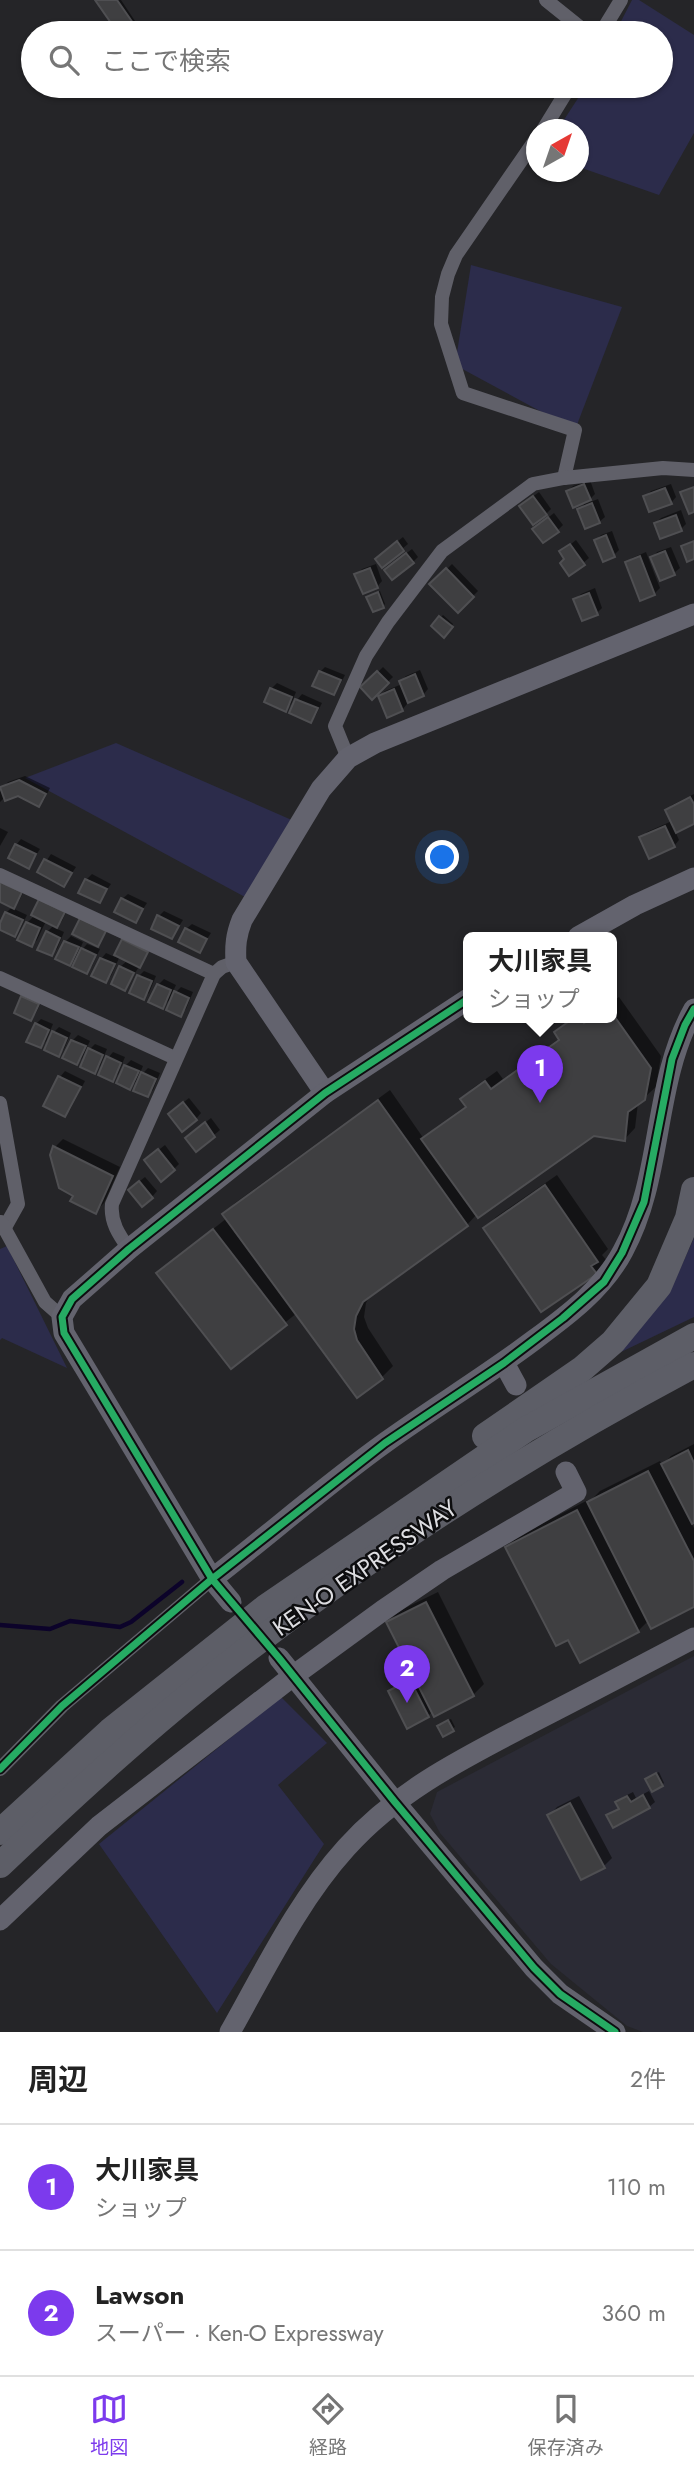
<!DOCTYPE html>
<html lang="ja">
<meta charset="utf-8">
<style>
:root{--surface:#fff;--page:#f2f2f2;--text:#222;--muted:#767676;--line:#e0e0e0;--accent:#7c3aed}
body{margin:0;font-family:Jost,"Noto Sans JP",sans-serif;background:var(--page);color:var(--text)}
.compass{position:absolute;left:526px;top:119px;width:63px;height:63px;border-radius:50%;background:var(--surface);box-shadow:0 2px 5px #0004;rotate:40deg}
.you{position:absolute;left:443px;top:858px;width:24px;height:24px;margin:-18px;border:5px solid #fff;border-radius:50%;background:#1a73e8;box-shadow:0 0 0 10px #1a73e833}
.badge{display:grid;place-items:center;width:46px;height:46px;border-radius:50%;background:var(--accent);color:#fff;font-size:23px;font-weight:700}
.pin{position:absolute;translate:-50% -58px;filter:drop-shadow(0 2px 4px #0008)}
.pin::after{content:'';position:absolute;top:37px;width:24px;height:21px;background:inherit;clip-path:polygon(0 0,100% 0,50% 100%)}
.popup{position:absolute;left:463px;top:932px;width:154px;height:91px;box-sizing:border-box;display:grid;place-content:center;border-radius:10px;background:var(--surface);filter:drop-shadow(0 2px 5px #0005);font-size:23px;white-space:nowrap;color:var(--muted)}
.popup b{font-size:26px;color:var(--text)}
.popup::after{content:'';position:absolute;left:50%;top:100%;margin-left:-14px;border:14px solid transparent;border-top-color:var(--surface)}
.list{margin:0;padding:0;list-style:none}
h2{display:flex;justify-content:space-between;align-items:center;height:91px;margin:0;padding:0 28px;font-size:30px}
h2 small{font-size:23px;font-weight:400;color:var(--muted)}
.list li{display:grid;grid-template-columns:46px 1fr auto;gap:21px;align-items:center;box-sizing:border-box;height:126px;padding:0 28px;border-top:2px solid var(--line)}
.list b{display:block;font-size:26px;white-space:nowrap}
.list p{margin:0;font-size:23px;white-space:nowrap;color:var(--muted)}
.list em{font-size:23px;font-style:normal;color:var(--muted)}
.icon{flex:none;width:38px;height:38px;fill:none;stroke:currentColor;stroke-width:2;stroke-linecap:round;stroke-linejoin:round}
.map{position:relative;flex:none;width:694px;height:2032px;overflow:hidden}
.search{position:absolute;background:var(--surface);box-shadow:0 2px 5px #0004;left:21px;right:21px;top:21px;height:77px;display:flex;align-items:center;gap:18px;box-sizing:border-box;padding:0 24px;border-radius:38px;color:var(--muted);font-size:26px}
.sheet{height:343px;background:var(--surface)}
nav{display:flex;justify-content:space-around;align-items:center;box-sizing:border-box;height:98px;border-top:2px solid var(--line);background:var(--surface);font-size:19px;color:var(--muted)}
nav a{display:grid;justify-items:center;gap:4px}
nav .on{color:var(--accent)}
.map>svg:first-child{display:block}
.built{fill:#2b2b35}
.green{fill:#2c2c4b}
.shadow{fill:#0007}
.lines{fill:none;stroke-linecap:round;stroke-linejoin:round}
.stream{stroke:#0c032a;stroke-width:4.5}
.building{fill:#3f3f41;stroke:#4f4f52;stroke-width:2}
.street{stroke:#606069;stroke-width:14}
.secondary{stroke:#63636e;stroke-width:21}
.highway{stroke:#5d5e67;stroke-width:26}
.cycleway-casing{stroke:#0d0d0f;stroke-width:11}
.cycleway{stroke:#26ab63;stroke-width:7}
.labels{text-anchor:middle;stroke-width:5;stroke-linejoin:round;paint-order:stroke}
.street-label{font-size:24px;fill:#dddde1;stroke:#0d0d0f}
</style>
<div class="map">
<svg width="694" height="2032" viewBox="0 0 694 2032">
<rect width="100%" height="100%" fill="#252528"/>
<path class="built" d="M694,1656V2032H643L627,2026L551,1964L440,1833L430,1814L437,1792Z"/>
<g class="green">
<path d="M632,0H639L694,35V133L659,195L579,167L578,130L558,129L586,86H661V33H615Z"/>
<path d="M471,265L622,307L575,430L455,365Z"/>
<path d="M116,743L294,821L245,897L25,778Z"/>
<path d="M694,1238V1317L621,1352L672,1287Z"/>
<path d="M7,1246L67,1368L2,1338L0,1340V1249Z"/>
<path d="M281,1697L327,1743L278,1785L324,1844L217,2013L99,1844Z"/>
</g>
<g class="shadow">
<path d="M97,0H121L143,33H120Z"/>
<path d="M590,480L595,494L585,504L598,499L605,517L599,522L579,510L589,499L568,491L573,486Z"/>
<path d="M671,484L676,497L671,503L645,497L651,491Z"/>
<path d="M539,492L551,509L546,514L527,501Z"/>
<path d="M681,510L686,524L681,529L656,523L661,518Z"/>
<path d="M554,513L563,525L558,530L540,524Z"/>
<path d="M612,531L619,550L614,555L596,540L601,535Z"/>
<path d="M403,537L408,544L402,549L382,554Z"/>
<path d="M576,540L589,558L570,574L566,559L561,552Z"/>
<path d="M671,547L680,568L674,573L652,558L657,552Z"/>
<path d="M412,549L418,557L413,562L391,565Z"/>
<path d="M646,552L660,588L654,594L627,563L632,558Z"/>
<path d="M376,564L382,581L377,587L357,575L362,569Z"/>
<path d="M452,564L478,591L458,611L432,584Z"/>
<path d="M595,588L602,608L597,613L575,600L581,594Z"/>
<path d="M380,591L385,604L383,606L371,595Z"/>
<path d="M443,615L453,624L444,635L433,626Z"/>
<path d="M325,667L345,675L339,687L334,693L320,672Z"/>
<path d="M383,667L393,677L372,697L363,687Z"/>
<path d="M420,670L428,689L423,695L406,701L407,704L402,710L380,696L385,691L402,684L401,681L406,676Z"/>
<path d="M277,683L296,692L291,704L285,709L271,689Z"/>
<path d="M302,694L322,703L316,715L311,721L297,700Z"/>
<path d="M25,776L50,788L44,800L39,805L18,795L5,797L0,802V790L5,795L2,788L8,782Z"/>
<path d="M694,794V822L675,831L679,840L674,846L641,838L647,832L672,821L667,810L672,805Z"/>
<path d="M0,828L8,832L0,846Z"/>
<path d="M21,839L40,849L29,866L16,845Z"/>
<path d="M51,854L76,867L64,885L39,872Z"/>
<path d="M92,874L111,884L99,901L86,880Z"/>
<path d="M26,887L19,901L12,908L27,915L20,929L14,935L0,928L6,913L13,906L0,900Z"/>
<path d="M128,894L147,903L135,921L122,899Z"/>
<path d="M69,906L62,921L55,928L64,932L57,949L51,954L47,932L54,925L46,921L37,940L32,945L27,923L35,915Z"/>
<path d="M164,911L183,920L172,937L159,916Z"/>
<path d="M192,924L211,933L199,951L186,929Z"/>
<path d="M71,936L83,942L78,954L87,944L100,949L92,966L87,972L80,954L70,964L65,942Z"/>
<path d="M123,940L152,946L125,989L120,967L128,960L120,956L111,976L106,981L101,959L106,953L115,957Z"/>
<path d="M144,971L156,976L149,993L143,998L139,976Z"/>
<path d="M164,979L176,985L170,998L181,987L193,992L186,1009L180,1015L173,996L163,1007L158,985Z"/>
<path d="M28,992L43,999L36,1013L31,1019L23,997Z"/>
<path d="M619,997L661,1056L656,1087L638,1103L635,1128L624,1140L594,1134L477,1214L467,1225L371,1293L366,1303L364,1317L368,1328L393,1366L382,1377L297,1313L231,1366L158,1273L227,1218L224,1214L235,1203L390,1090L424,1139L435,1128L467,1105L462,1099L473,1088L497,1071L503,1079L560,1038L556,1032L573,1017H612V1002Z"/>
<path d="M41,1019L53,1024L46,1041L41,1046L36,1024Z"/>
<path d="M59,1027L71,1033L64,1049L58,1055L54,1032Z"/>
<path d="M78,1035L90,1041L82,1058L77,1063L72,1041Z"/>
<path d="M95,1044L107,1049L100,1066L94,1071L90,1049Z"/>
<path d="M113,1052L125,1057L118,1074L112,1080L108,1058Z"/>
<path d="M131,1060L143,1066L138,1078L148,1068L160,1073L153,1090L147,1095L140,1077L130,1088L125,1066Z"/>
<path d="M65,1071L85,1081L70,1110L65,1115L45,1106L60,1077Z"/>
<path d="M189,1098L201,1113L196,1119L175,1109Z"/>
<path d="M211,1118L220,1130L196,1150L192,1133Z"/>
<path d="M63,1139L120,1167L104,1203L95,1212L55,1147Z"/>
<path d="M165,1145L179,1164L174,1169L152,1155Z"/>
<path d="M557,1175L608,1249L602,1255L607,1261L596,1272L485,1228L496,1217Z"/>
<path d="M145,1177L157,1191L152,1197L136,1184Z"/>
<path d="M694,1444V1521L691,1523L694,1528V1605L649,1620L638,1631L580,1660L569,1638L507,1547L518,1536L588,1500L589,1502L600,1491L660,1461L662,1465L671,1456Z"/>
<path d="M438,1592L484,1684L473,1695L433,1711L428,1716L390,1692L395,1686L416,1676L388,1622L399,1611Z"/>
<path d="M451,1719L455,1727L443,1734L441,1724Z"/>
<path d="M659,1772L664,1783L662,1785L649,1777Z"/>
<path d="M649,1791L655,1802L649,1807L608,1816L620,1807L618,1803L623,1797L633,1792L636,1798Z"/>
<path d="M579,1796L612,1858L604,1866L549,1816L557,1807Z"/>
</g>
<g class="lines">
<path class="stream" d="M0,1625L50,1629L70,1621L120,1627L131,1622L182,1582"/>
</g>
<g class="building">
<path d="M95,0H117L140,33H118Z"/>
<path d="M584,484L591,500L573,508L566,491Z"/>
<path d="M694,487V512L689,514L680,492Z"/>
<path d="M665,488L672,504L649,512L643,496Z"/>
<path d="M533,496L547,515L533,525L519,506Z"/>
<path d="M592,503L600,523L585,529L577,509Z"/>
<path d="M676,515L682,531L660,539L654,523Z"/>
<path d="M548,517L559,532L543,543L532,529Z"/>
<path d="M606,535L615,557L603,562L594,540Z"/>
<path d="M397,541L404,551L382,568L375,559Z"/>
<path d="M694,541V559L687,562L681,546Z"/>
<path d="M570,544L585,565L569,576L560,563L564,559L559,551Z"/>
<path d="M665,551L675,575L660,581L650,557Z"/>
<path d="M406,553L414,563L392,580L384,570Z"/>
<path d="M640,556L655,595L640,601L625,562Z"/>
<path d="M370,568L378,588L363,594L354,574Z"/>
<path d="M446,568L474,597L458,613L429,584Z"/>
<path d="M378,592L384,608L373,612L366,597Z"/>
<path d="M589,593L598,615L582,621L573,599Z"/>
<path d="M439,616L453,627L444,638L431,626Z"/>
<path d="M319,671L341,680L334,695L312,686Z"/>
<path d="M377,671L389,683L372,700L360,687Z"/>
<path d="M415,674L424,696L408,703L399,681Z"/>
<path d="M270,688L292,697L286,712L264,702Z"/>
<path d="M394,689L403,711L387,718L378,696Z"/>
<path d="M295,699L318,708L311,723L289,713Z"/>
<path d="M19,780L46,794L39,807L18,796L5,801L0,787Z"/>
<path d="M690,797L694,804V824L676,833L665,810Z"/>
<path d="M665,826L675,847L649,859L639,837Z"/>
<path d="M15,844L36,854L29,869L8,858Z"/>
<path d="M44,859L72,873L64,887L37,872Z"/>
<path d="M85,879L107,889L100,903L78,893Z"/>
<path d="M0,882L22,892L14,909L0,902Z"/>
<path d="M121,898L143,909L136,923L114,912Z"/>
<path d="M39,899L65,912L57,928L31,915Z"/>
<path d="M5,912L23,920L15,937L0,930V923Z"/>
<path d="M157,915L179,926L172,939L151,929Z"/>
<path d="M80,918L106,931L98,947L72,934Z"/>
<path d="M26,922L40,928L32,947L17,940Z"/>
<path d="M185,928L207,939L200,953L178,942Z"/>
<path d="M46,931L60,938L52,956L37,950Z"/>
<path d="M122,939L148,952L140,968L114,955Z"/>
<path d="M64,941L79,947L70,966L55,959Z"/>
<path d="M81,948L96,955L87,974L72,967Z"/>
<path d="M100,958L115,964L106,983L91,976Z"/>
<path d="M119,966L134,973L125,991L111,984Z"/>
<path d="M137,975L152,981L144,1000L129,993Z"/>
<path d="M157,984L171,990L163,1009L148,1002Z"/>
<path d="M174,991L189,998L181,1017L166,1010Z"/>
<path d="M21,996L39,1004L31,1021L14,1013Z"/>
<path d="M612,1013L651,1068L645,1100L628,1112L625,1141L594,1136L478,1218L421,1139L466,1107L460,1099L485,1081L491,1089L559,1040L554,1032L575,1017H580L584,1023L593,1017H612Z"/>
<path d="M35,1023L49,1030L41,1048L26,1042Z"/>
<path d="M52,1031L67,1038L59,1057L44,1050Z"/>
<path d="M71,1040L86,1046L77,1065L62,1058Z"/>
<path d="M88,1048L103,1055L95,1074L80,1067Z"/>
<path d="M106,1056L121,1063L113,1082L98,1075Z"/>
<path d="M124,1065L139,1071L130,1090L116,1083Z"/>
<path d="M141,1072L156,1079L148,1097L133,1091Z"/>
<path d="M58,1076L81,1087L65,1117L43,1106Z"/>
<path d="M378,1100L468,1226L363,1302L356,1316L354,1329L357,1340L383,1379L357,1398L222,1214Z"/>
<path d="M183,1102L197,1120L182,1132L168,1114Z"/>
<path d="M205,1122L215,1137L196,1152L185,1138Z"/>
<path d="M53,1146L113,1176L96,1214L70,1201L73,1196L59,1188L50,1155Z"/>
<path d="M158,1149L175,1170L161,1182L144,1160Z"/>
<path d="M139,1181L153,1198L142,1207L128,1190Z"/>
<path d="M545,1185L598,1262L591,1266L597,1274L541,1312L483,1228Z"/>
<path d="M213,1229L287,1325L231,1369L156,1273Z"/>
<path d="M688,1450L694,1463V1523L692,1524L661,1464Z"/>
<path d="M648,1471L694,1561V1607L651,1629L587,1502Z"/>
<path d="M577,1510L639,1632L580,1663L568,1640L556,1646L505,1547Z"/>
<path d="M426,1602L474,1696L434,1717L386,1622Z"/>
<path d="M410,1680L429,1717L407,1729L388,1691Z"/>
<path d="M448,1720L454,1731L443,1737L437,1726Z"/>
<path d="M656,1773L663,1786L652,1792L645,1779Z"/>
<path d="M643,1795L650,1808L613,1828L606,1815L619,1809L615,1802L627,1796L631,1802Z"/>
<path d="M570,1803L605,1868L581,1880L547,1815Z"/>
</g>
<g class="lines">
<g class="street">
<path d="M546,0L587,33"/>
<path d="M601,33L621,0"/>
<path d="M543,130L570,86"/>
<path d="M536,139L456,255L448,274L442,297L441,324L463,393L575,430L564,478"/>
<path d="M348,758L335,726L366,656L388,622L442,551L533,484L564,478L663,468L694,470"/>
<path d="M0,875L214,974"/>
<path d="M0,978L175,1058"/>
<path d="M0,1103L18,1204L4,1229"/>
<path d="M1,1222L45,1302L62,1317"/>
<path d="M129,1249C119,1235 110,1222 112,1204L214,974L222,967L236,962"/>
<path d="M0,1769L62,1706L212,1579"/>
</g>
<g class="secondary">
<path d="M578,937L635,905L694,878"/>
<path d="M325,1093L236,962C235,946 236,935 242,920L321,789L348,758L375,743L694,614"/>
<path d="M504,1363L516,1385"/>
<path d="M212,1579C270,1534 326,1485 386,1442C435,1407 486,1376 534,1340C568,1315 603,1289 623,1251C664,1176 652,1084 694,1009"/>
<path d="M231,1602L212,1579L64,1333L62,1317L72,1299L129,1249L325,1093L468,999"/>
<path d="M279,1658L394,1801L534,1968L560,1994L615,2032"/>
<path d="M0,1920L99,1826L293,1676L382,1611L442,1570L576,1492L566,1472"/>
<path d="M230,2032C265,1970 298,1901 346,1848C397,1791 462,1759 529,1724C584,1696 639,1667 694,1638"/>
</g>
<g class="highway">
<path d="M485,1436L582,1369L613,1342L659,1286L688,1218L694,1190"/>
<path d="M0,1832L110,1731L266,1607L525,1430L694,1336"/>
<path d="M0,1865C74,1795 150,1725 231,1662C376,1550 532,1451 694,1365"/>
</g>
<g class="cycleway-casing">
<g id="cycleway">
<path d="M468,999L325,1093L129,1249L72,1299L62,1317L64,1333L212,1579L279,1658L394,1801L534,1968L560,1994L615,2032"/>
<path d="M0,1769L62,1706L212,1579L385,1443L504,1363L563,1318L604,1282L622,1253L644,1202L672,1059L685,1025L694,1009"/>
</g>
</g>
<use href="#cycleway" class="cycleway"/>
</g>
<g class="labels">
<g class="street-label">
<text transform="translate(365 1568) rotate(-35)" y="8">KEN-O EXPRESSWAY</text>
</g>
</g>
</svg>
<svg class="compass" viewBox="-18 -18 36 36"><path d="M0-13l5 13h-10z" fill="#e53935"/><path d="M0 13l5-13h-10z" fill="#767676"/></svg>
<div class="you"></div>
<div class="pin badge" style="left:540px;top:1103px">1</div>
<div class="popup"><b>大川家具</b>ショップ</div>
<div class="pin badge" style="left:407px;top:1703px">2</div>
<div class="search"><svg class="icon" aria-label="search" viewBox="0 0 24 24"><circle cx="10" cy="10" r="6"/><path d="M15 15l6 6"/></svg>ここで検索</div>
</div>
<section class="sheet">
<h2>周辺<small>2件</small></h2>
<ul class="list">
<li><span class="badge">1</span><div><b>大川家具</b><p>ショップ</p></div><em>110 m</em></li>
<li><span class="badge">2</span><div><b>Lawson</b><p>スーパー · Ken-O Expressway</p></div><em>360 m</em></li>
</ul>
</section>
<nav>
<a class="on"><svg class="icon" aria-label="map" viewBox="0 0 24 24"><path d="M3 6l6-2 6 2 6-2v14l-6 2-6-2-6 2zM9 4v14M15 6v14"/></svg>地図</a>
<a><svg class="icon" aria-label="directions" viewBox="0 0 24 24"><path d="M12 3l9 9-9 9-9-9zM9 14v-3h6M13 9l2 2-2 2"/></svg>経路</a>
<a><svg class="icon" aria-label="saved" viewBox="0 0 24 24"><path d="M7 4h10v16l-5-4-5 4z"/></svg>保存済み</a>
</nav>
